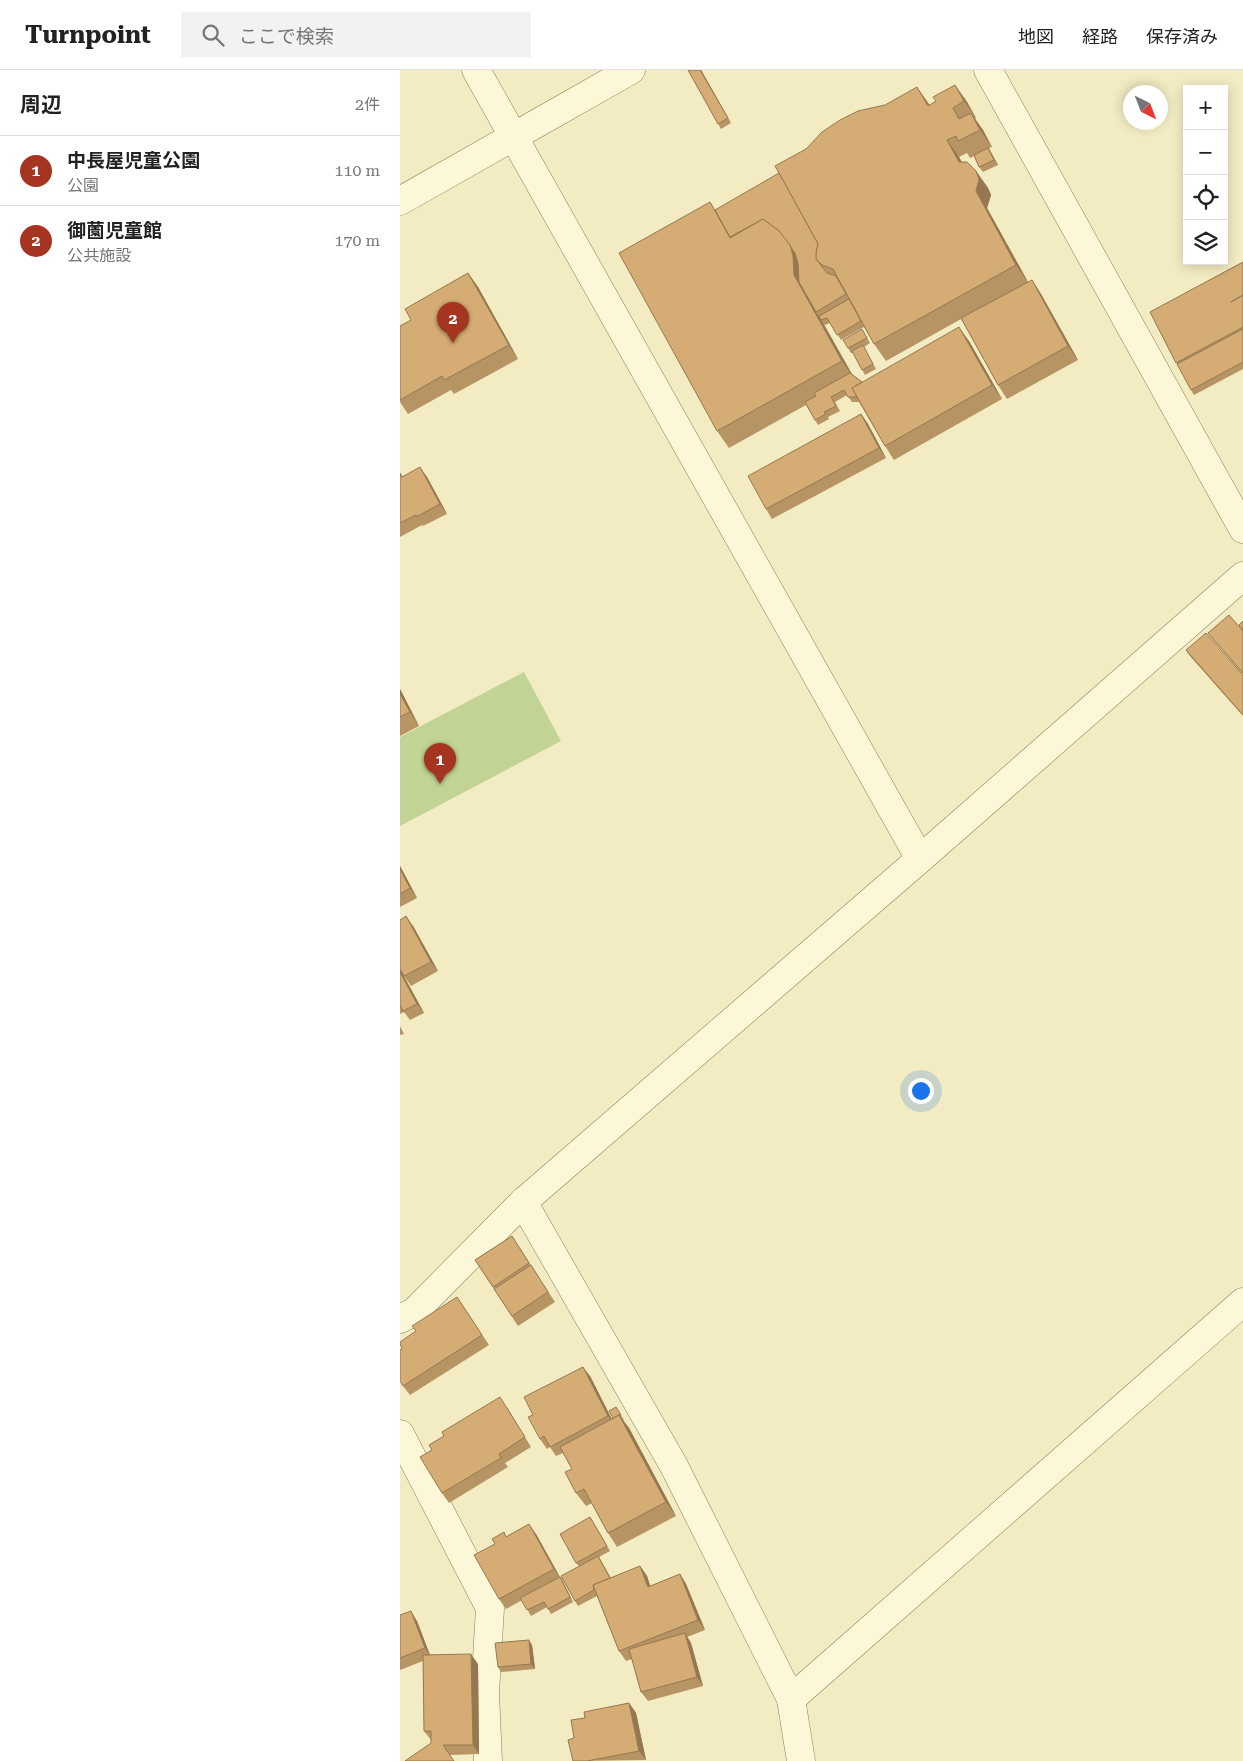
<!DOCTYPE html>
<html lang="ja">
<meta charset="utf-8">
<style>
:root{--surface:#fff;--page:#f2f2f2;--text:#222;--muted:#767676;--line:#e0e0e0;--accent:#a53520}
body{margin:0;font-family:"Roboto Serif","Noto Sans JP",serif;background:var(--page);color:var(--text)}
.controls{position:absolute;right:15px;top:15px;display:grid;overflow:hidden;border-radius:0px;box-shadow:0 2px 12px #0003}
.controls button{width:45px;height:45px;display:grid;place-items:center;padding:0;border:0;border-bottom:1px solid var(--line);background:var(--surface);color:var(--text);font:25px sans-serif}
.compass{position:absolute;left:723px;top:15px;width:45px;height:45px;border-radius:50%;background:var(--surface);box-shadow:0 2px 12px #0003;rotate:138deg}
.you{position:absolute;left:520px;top:1020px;width:18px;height:18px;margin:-12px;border:4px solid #fff;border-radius:50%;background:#1a73e8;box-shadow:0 0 0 8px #1a73e833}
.badge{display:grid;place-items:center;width:32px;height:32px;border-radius:50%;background:var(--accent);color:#fff;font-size:16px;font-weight:700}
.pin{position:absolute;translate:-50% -41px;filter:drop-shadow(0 1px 2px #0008)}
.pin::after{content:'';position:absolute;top:26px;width:18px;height:15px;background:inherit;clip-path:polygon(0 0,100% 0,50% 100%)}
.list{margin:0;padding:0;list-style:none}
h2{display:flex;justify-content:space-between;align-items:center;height:65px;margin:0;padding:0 20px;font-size:21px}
h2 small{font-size:16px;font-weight:400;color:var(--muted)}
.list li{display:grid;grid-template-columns:32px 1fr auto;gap:15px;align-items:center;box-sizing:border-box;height:70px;padding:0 20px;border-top:1px solid var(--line)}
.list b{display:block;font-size:19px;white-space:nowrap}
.list p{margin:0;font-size:16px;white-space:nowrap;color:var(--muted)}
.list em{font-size:16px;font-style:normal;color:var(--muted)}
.icon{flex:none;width:28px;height:28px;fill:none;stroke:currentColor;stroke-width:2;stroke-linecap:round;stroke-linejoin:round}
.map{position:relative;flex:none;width:843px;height:1691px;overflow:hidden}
header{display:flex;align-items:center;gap:30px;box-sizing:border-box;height:70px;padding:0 25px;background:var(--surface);border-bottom:1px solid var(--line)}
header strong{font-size:24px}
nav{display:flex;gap:28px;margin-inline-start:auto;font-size:18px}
.search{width:350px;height:45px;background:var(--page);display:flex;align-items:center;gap:12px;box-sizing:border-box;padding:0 18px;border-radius:0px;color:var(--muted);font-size:19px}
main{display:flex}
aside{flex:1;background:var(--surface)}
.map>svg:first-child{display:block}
.green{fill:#c1d395}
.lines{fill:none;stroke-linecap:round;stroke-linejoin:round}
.minor-casing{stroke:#8f7e57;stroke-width:29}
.minor{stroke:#fcf7d7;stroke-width:28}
.wall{fill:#b79464}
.shaded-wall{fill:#957851}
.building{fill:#d5ac74;stroke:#957851}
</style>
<header>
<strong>Turnpoint</strong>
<div class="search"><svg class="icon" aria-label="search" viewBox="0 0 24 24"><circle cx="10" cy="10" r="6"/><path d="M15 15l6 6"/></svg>ここで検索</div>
<nav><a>地図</a><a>経路</a><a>保存済み</a></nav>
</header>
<main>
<aside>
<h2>周辺<small>2件</small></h2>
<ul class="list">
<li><span class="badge">1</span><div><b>中長屋児童公園</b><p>公園</p></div><em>110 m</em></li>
<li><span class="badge">2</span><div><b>御薗児童館</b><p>公共施設</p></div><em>170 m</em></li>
</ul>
</aside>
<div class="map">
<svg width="843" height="1691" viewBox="0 0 843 1691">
<rect width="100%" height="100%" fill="#f3ecc2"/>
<path class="green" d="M124,602L161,671L0,756V667Z"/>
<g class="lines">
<g class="minor-casing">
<g id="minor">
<path d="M76,0L520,789"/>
<path d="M588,0L843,459"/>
<path d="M0,131L231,0"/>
<path d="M123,1132L274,1396L391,1629L401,1691"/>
<path d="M0,1249L14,1242L123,1132L520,789L843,506"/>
<path d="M0,1364L90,1538L85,1623L88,1691"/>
<path d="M391,1629L843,1232"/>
</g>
</g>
<use href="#minor" class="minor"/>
</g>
<g class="wall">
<path d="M288,0H301L331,53L321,59Z"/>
<path d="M555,15L567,32L576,48L575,49L583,60L592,77L589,78L598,95L583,102L579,97L574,86L570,88L567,83L559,87L562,92L576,101L588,118L591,125L587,138L628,212L632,210L641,224L678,290L607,329L598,315L561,249L486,291L474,274L464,257L441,270L430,253L425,255L424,254L452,304L462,312L569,271L602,329L494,390L485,376L459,332H452L447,325L435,332L440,341L428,347L429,349L418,355L406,335L329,378L317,361L310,132L315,140L530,35L536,31Z"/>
<path d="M843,192V299L794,325L791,320L750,242Z"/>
<path d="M68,203L78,217L118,289L54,324L51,320L8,344L0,332V330L11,250Z"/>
<path d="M465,264L470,273L464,277L476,299L465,305L453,283H451L448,278Z"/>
<path d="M461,344L468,354L486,388L372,449L366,439Z"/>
<path d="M0,403L3,407H27L47,444L23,456L22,455L0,467Z"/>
<path d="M843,561V604L808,563Z"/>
<path d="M786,580L843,605V646L789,585Z"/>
<path d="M0,619L19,656L0,666Z"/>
<path d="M0,796L17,828L0,837Z"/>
<path d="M13,856L38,901L11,916L4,906Z"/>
<path d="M0,899L24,943L10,950L4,942L0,944Z"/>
<path d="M0,956L4,964L0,965Z"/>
<path d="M112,1166L155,1232L118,1256L75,1190Z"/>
<path d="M57,1227L89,1275L10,1325L3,1316L2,1278Z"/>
<path d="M190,1306L212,1349L213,1348L216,1337L224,1350H223L229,1358L276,1446L217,1477L208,1463L192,1433L186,1436L176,1423L172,1399L163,1383L156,1386L150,1377L147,1379L140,1369Z"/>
<path d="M107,1337L131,1377L105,1393L108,1397L49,1433L42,1423Z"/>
<path d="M193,1452L210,1481L199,1487L211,1508L240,1496L247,1506L250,1516L280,1504L286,1514L305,1560L287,1567L291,1573L303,1616L248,1631L241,1622L232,1589L226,1591L219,1581L197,1526L178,1536L175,1531L179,1496L176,1493Z"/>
<path d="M136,1464L160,1507L163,1512L173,1532L151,1544L147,1537L131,1546L122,1530L106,1539L99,1529L95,1474L106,1466Z"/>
<path d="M0,1545L17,1551L30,1585L78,1594L79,1684L50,1685L31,1673V1670L24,1661L23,1591L0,1600Z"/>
<path d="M132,1575L135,1599L101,1602L98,1597Z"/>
<path d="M229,1633L236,1643L246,1690L173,1691L185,1648Z"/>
</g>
<g class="shaded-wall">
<path d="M300,0H301L331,53L328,48Z"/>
<path d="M555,15L567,32L576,48L564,31Z"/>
<path d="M517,17L529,34L540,53L528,36Z"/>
<path d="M571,43L583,60L592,77L580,60Z"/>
<path d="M547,70L559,87L571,109L559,92Z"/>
<path d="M588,78L591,83L598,95L594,90Z"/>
<path d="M576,101L588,118L591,125L587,138L628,212L616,195L576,121Z"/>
<path d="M390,175L402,192L416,242L421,250L454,308L442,291L394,205Z"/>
<path d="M68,203L78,217L118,289L109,275Z"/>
<path d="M632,210L641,224L678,290L668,276Z"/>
<path d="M559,257L569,271L602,329L592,315Z"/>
<path d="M461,344L468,354L486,388L479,378Z"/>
<path d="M20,397L27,407L47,444L40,434Z"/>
<path d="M0,619L19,656L10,642L0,624Z"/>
<path d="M0,796L17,828L10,818L0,799Z"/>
<path d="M6,846L13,856L38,901L31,892Z"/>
<path d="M0,899L24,943L17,934L0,902Z"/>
<path d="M183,1297L190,1306L215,1356L208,1346Z"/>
<path d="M219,1345L229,1358L276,1446L266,1432Z"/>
<path d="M129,1454L136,1464L161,1509L154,1499Z"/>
<path d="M240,1496L247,1506L254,1527L248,1517Z"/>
<path d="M280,1504L286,1514L305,1560L298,1550Z"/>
<path d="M160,1507L163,1512L173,1532L170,1527Z"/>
<path d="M11,1541L17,1551L31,1588L25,1578Z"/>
<path d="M285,1563L291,1573L303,1616L297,1607Z"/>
<path d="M129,1570L132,1575L135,1599L131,1594Z"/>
<path d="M71,1584L78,1594L79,1684L73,1675Z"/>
<path d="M229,1633L236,1643L246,1690L239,1681Z"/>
</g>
<g class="building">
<path d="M288,0H300L328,48L318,54Z"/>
<path d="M555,15L564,31L553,38L559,49L571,43L580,60L558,71L556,66L547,70L559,92H567L576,101L579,109L576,121L616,195L474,274L433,199L422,195L416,189V182L418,174L375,96L406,79L422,62L440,50L458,41L485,35L517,17L528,36L536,31L533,27Z"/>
<path d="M588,78L594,90L579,97L574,85Z"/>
<path d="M379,103L418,174L416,182V189L427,203L436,206L446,224L416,242L399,212L398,193L395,183L379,161L363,149L330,167L315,140Z"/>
<path d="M310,132L330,168L363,149L379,161L390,175L393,186L394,205L442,291L317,361L219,183Z"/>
<path d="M843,192V225L831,232L843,225V257L776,293L750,242Z"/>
<path d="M68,203L109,275L44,310L42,306L0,330V256L11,250L5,239Z"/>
<path d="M632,210L668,276L598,315L561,248Z"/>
<path d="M449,229L461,251L437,265L427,248L421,250L419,246Z"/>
<path d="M559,257L592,315L485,376L452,318Z"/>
<path d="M462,259L467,268L448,278L443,270Z"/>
<path d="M843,259V292L791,320L777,294Z"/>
<path d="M463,275L473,294L462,300L452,281Z"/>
<path d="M450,303L462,312L452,318L457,327H448L444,320L431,327L436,336L424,342L426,344L415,350L405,332L416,326L414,323Z"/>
<path d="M461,344L479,378L366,439L348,406Z"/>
<path d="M20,397L40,434L16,447V445L0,453V403L2,407Z"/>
<path d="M829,545L843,561V603L808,563Z"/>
<path d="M843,551V560L839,555Z"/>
<path d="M806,563L843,605V645L786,580Z"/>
<path d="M0,624L10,642L0,647Z"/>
<path d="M0,799L10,818L0,824Z"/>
<path d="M6,846L31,892L4,906L0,899V850Z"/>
<path d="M0,902L17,934L3,941L0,935Z"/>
<path d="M112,1166L129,1193L93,1217L75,1190Z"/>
<path d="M131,1195L148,1222L112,1246L94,1219Z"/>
<path d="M57,1227L82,1265L3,1316L0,1311V1280L2,1278L0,1274V1272L16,1261L12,1256Z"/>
<path d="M183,1297L208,1346L150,1377L144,1366L140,1369L128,1347L133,1345L124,1327Z"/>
<path d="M100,1327L125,1367L99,1384L101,1388L42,1423L20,1387L32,1380L29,1375L44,1366L42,1362Z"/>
<path d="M216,1337L221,1345H219L213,1348L209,1341Z"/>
<path d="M219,1345L266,1432L208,1463L184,1419L176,1423L165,1402L172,1399L160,1377Z"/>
<path d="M190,1447L207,1476L176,1493L160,1464Z"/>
<path d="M129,1454L154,1499L99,1529L74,1485L95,1474L92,1469L104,1462L106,1467Z"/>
<path d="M198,1486L210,1508L193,1515L194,1520L175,1531L161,1506Z"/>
<path d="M240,1496L248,1517L280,1504L298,1550L219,1581L193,1515Z"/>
<path d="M160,1507L170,1527L148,1539L144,1532L127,1540L120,1528Z"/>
<path d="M11,1541L25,1578L0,1588V1545Z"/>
<path d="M285,1563L297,1607L241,1622L229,1579Z"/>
<path d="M129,1570L131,1594L98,1597L95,1573Z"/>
<path d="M71,1584L73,1675H43L54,1691H5L31,1673V1661H24L23,1585Z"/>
<path d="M229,1633L239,1681L187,1691H173L168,1670L174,1668L171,1650L185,1648L184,1642Z"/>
</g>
</svg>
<div class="controls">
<button>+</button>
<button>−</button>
<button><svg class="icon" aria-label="locate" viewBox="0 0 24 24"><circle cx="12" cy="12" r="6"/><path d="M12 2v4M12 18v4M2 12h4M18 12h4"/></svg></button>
<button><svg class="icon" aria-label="layers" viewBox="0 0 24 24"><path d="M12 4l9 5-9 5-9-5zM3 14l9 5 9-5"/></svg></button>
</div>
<svg class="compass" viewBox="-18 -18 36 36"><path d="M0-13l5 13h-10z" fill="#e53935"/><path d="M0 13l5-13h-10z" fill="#767676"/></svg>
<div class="you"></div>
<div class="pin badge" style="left:40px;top:714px">1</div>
<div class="pin badge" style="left:53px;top:273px">2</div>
</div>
</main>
